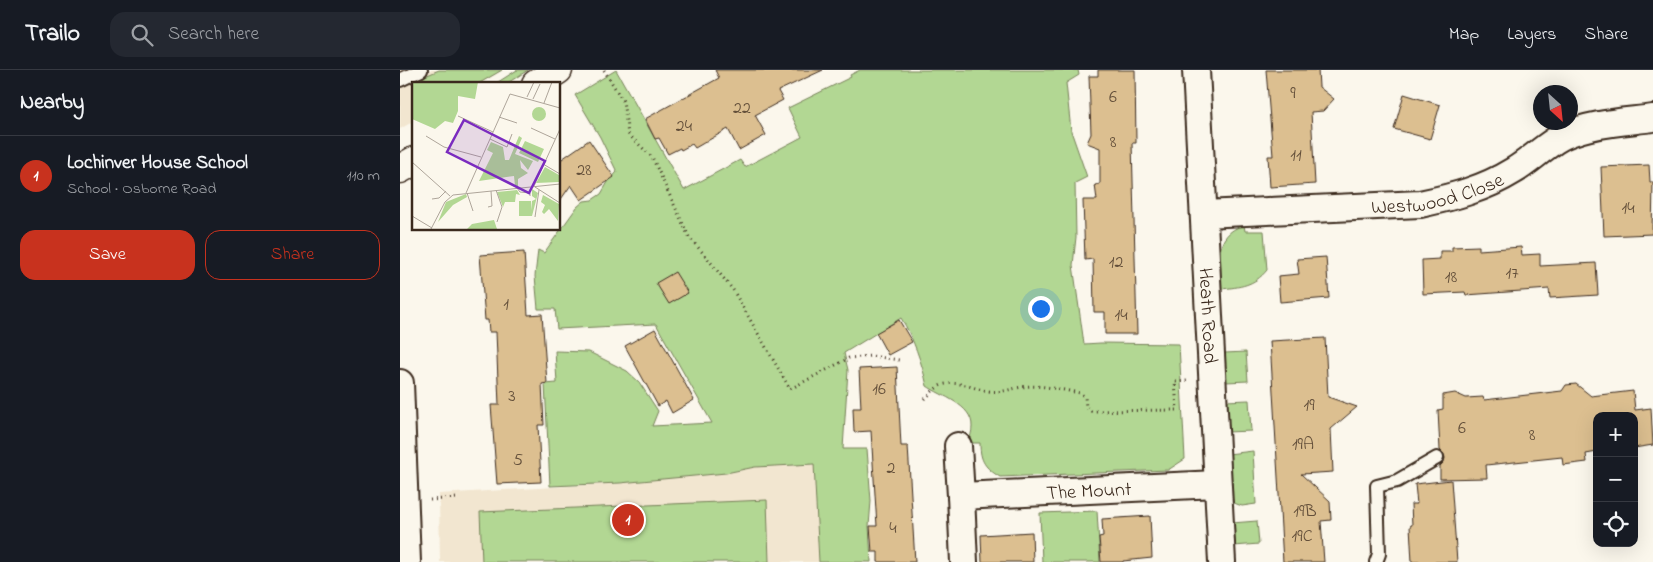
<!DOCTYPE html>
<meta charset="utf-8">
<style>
:root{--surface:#171b24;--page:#242831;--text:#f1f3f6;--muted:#9ea1a6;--line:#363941;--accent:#c8321e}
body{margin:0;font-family:"Indie Flower",sans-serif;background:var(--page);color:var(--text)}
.controls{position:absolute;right:15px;bottom:15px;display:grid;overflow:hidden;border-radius:10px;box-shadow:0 5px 20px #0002}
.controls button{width:45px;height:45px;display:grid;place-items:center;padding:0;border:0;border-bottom:1px solid var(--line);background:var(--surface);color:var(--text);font:25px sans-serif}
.compass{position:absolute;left:1133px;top:15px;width:45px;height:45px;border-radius:50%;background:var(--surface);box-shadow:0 5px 20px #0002;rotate:153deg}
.you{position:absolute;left:640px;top:238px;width:18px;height:18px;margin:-12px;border:4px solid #fff;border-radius:50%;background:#1a73e8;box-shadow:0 0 0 8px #1a73e833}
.badge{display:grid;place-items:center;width:32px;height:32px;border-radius:50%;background:var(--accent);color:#fff;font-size:16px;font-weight:700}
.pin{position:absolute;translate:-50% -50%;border:2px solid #fff;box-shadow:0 1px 5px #0006}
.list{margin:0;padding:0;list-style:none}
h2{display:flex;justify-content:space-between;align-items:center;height:65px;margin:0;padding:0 20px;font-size:21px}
h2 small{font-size:16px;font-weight:400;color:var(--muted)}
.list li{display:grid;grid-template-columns:32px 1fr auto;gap:15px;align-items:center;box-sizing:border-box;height:80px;padding:0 20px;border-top:1px solid var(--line)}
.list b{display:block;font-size:19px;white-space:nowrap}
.list p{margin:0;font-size:16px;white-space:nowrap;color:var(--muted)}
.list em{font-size:16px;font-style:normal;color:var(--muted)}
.actions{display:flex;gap:10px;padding:15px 20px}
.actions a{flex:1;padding:11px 0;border:1px solid var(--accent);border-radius:15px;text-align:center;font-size:18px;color:var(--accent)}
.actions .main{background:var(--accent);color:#fff}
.icon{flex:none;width:28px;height:28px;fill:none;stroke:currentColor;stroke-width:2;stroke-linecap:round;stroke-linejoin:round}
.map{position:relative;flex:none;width:1253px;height:492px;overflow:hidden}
header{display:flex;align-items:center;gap:30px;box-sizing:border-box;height:70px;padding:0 25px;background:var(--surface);border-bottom:1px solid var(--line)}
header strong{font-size:24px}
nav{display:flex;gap:28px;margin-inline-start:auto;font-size:18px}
.search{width:350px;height:45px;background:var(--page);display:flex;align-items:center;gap:12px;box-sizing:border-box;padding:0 18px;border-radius:15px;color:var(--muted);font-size:19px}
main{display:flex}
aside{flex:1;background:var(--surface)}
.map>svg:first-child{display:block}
.built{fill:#f2e6d0}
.green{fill:#b2d793;stroke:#768058}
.building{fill:#dcbf90;stroke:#3b2a1e}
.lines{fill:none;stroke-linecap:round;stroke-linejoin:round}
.service-casing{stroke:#3b2a1e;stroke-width:16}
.minor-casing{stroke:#3b2a1e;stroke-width:30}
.tertiary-casing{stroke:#3b2a1e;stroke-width:31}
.path{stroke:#3b2a1e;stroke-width:3;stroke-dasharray:1 4;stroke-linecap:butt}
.service{stroke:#fbf7ec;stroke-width:12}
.minor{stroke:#fbf7ec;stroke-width:26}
.tertiary{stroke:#fbf7ec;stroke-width:28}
.labels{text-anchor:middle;stroke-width:4.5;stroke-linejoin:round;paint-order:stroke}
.number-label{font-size:18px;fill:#634f3a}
.street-label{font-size:20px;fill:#3b2a1e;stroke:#fbf7ec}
.inset-road{fill:none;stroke:#aea59a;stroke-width:1}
.view{fill:#7b2cbf;fill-opacity:0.15;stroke:#7b2cbf;stroke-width:2.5}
.inset-edge{fill:none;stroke:#3b2a1e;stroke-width:2.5}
</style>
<header>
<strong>Trailo</strong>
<div class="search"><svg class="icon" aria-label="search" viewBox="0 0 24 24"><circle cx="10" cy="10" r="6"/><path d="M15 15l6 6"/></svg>Search here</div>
<nav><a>Map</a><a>Layers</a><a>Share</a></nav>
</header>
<main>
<aside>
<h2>Nearby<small></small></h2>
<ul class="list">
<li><span class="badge">1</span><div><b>Lochinver House School</b><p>School · Osborne Road</p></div><em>110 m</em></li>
</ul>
<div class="actions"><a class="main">Save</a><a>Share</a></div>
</aside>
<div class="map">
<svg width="1253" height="492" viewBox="0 0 1253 492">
<rect width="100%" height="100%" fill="#fbf7ec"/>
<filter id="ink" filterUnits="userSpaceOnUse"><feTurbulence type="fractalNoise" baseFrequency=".02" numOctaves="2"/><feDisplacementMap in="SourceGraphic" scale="10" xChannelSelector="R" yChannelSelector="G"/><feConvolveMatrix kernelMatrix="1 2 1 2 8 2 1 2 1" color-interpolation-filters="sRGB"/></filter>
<g filter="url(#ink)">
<g class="built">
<path d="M0,0H103L79,14H14V51L0,59Z"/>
<path d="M415,394L419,492H40L39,424L220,413L326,403L355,397Z"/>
</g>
<g class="green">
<path d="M39,0H102L78,14H26L23,7Z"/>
<path d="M117,0H128L106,14H95Z"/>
<path d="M216,0L284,120L340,90L345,97L402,67L388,38L451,7L450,5L460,0H678L679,5L666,13L671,61L687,107L675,113L676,167L673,195L684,274L701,273L779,274L785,389L768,400L600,407C585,398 580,391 580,373H569C570,367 572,362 572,357C573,335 541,326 527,316C522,293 513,267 501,248L444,283L448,300L443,379H467L471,431L469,456L471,492H419L414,394L355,397L326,403L220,413L150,416L145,314L157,313L155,281L189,282L227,301L239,312L258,341L252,356L312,353L256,254L157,259L155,239H138L135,206L138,180L144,183L177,137L184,131L192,130L201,124L208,112L217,102L200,67L175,25Z"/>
<path d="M844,155L845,161H864L867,200C854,216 840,217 821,219C820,193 812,165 844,155Z"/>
<path d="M846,282L848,311L826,312L825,283Z"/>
<path d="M849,330L851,361L827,362L825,331Z"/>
<path d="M853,381L856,434L842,436L834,433L830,423L828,384Z"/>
<path d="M367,430L369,492H82L80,442Z"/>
<path d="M697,441L700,492H642L640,443Z"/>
<path d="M857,451L859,474L834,476L832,453Z"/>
</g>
<g class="building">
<path d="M315,0H423L378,21L383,30L355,45L366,65L339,80L328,59L295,78L292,74L281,80L280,78L268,84L259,68L255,69L245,49L319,8Z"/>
<path d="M698,0H735L736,73H732L737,264H705V242H694L693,189L685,190L683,130H697L695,115L700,114V78L687,73L691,64L689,6H698Z"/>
<path d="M866,0H918L919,17L934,29L923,41L911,42L915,114L870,117L868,86H873Z"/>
<path d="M1004,24L1040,35L1030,69L994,59Z"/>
<path d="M189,70L214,107L181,130L171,115L159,132V91Z"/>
<path d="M1249,95L1250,112H1253L1252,164L1204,166L1201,97Z"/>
<path d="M1079,176V180L1121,177L1122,185L1140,184V196L1196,193L1198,225L1150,228L1149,219L1066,225L1065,222L1023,224L1022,190L1040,189V181H1052V177Z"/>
<path d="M124,182L128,245L142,244L147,313L142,314L144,355H138L141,412L97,414L91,335H99L96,262H89L88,250H85L80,185Z"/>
<path d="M926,187L929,228L880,232L878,206L899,204L897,189Z"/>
<path d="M275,202L288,223L269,234L256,213Z"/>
<path d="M499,250L512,272L488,285L476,263Z"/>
<path d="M255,259L294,330L272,343L266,331L258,336L225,276Z"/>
<path d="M925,268L928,327L957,337L931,359L933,402L901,404L930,431L931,450L921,451L924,492H883L870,271Z"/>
<path d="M497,297L501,376H508L515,492H478V482H472L470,456H477L471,361L454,362L453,338H461L459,299Z"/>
<path d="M1176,314L1191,326L1233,321L1235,340L1251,338L1253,375L1234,378V346H1197V382L1186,384L1187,392L1163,395L1162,387L1086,395L1087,408L1040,409V396L1044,392L1045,388L1044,384L1040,380L1038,340L1043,339V325L1055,323L1066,328L1083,327L1084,330L1162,321L1166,315Z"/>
<path d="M1051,410L1057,492H1012L1010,456L1012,455L1011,434H1017L1015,414Z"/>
<path d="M750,446L752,488L723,491V492H701L699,467L703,466L702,449Z"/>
<path d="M632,462L633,492H582L581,465Z"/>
</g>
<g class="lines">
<g class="service-casing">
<g id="service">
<path d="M0,10L21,0"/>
<path d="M976,492L979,484L977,416L997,411L1037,388"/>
</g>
</g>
<g class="minor-casing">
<g id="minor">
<path id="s1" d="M796,0L822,492"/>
<path id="s2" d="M804,144L1020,134C1053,127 1084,119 1113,101C1129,92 1148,73 1163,66C1191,53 1223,52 1253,48"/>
<path d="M0,313L7,492"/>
<path d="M558,376L561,426"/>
<path id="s3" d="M564,492L561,426L817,414"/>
</g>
</g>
<g class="tertiary-casing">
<g id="tertiary">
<path d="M136,14L158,0"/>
<path d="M0,99L14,91"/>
</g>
</g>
<g class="path">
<path d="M204,0L223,31L228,64L252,87L289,167L304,184L333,220L390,319L449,288L472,286L499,290"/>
<path d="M525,329C531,323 537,315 546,314C561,311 574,319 588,321C603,323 609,319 622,317C640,314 662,320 680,323L685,327L686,337L691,341L777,340L775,312L787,311"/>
<path d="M30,430L57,428"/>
</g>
<use href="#service" class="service"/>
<use href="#minor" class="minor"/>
<use href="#tertiary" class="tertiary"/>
</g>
</g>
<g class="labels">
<g class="number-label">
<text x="893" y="28">9</text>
<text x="713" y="32">6</text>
<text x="342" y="43">22</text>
<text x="284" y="61">24</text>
<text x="713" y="77">8</text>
<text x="896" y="90">11</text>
<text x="184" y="105">28</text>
<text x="1228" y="143">14</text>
<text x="716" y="197">12</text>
<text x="1112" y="208">17</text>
<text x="1051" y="212">18</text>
<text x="106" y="239">1</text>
<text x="721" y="250">14</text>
<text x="479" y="324">16</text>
<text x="112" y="331">3</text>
<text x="909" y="340">19</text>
<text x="1062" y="363">6</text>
<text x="1132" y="370">8</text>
<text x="903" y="379">19A</text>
<text x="118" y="395">5</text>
<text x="491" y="403">2</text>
<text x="905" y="446">19B</text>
<text x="493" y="463">4</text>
<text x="902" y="471">19C</text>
</g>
<g class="street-label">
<text dy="7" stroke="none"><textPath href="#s2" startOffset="235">Westwood Close</textPath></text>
<text dy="7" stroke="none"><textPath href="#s1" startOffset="246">Heath Road</textPath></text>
<text dy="7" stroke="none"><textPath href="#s3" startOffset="194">The Mount</textPath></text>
</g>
</g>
<g transform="translate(12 12)">
<rect width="148" height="148" fill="#fbf7ec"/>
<path d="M0,0H66L63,17L46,14V29L41,41L33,39L23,47L0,37ZM120 32a7 7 0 1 1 14 0a7 7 0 1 1-14 0ZM107,54L110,56L103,72L121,79L116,88L108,78L109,86L116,91L106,97V104H103L102,94L67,99L81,71L75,68L79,60L91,65L93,78H97ZM113,59L132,67L126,80L107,71ZM133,85L147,93V100L124,101ZM120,107L126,111L120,134H107V119H119V128L120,119L124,117L120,114ZM105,108L108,113L104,112L103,120H93L91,125L85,110ZM54,112L55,115L41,123L26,140L34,120ZM131,113L147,122L146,139L137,127L132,132L130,130L133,123L129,120ZM82,138L85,147H55L60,142Z" fill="#b2d793"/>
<path class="inset-road" d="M115,15L122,0M121,17L128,2M132,21L140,0M46,34L81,50M87,35L105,41M119,46L143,57M14,54L32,65L69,75M78,57L95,65L100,52M0,80L38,114M131,82L148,92M122,104L148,47M123,105L148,121M105,106L108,110L118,111V114M84,108L90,125L85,140M54,111L98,12L148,26M55,111L61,129M20,117L27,116L34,109M76,125L80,124L79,109M0,134L20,146M123,135L127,108M19,147L33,120L41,113L148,102"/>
<path class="view" d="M52,38L133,79L117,111L35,70Z"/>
<rect width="148" height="148" class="inset-edge"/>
</g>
</svg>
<div class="controls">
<button>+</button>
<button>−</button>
<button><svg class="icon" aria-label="locate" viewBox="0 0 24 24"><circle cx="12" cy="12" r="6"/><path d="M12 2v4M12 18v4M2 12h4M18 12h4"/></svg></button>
</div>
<svg class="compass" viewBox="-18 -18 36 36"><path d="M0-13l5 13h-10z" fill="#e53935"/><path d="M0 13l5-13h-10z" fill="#9ea1a6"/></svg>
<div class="you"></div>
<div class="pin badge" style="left:228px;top:450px">1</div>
</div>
</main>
